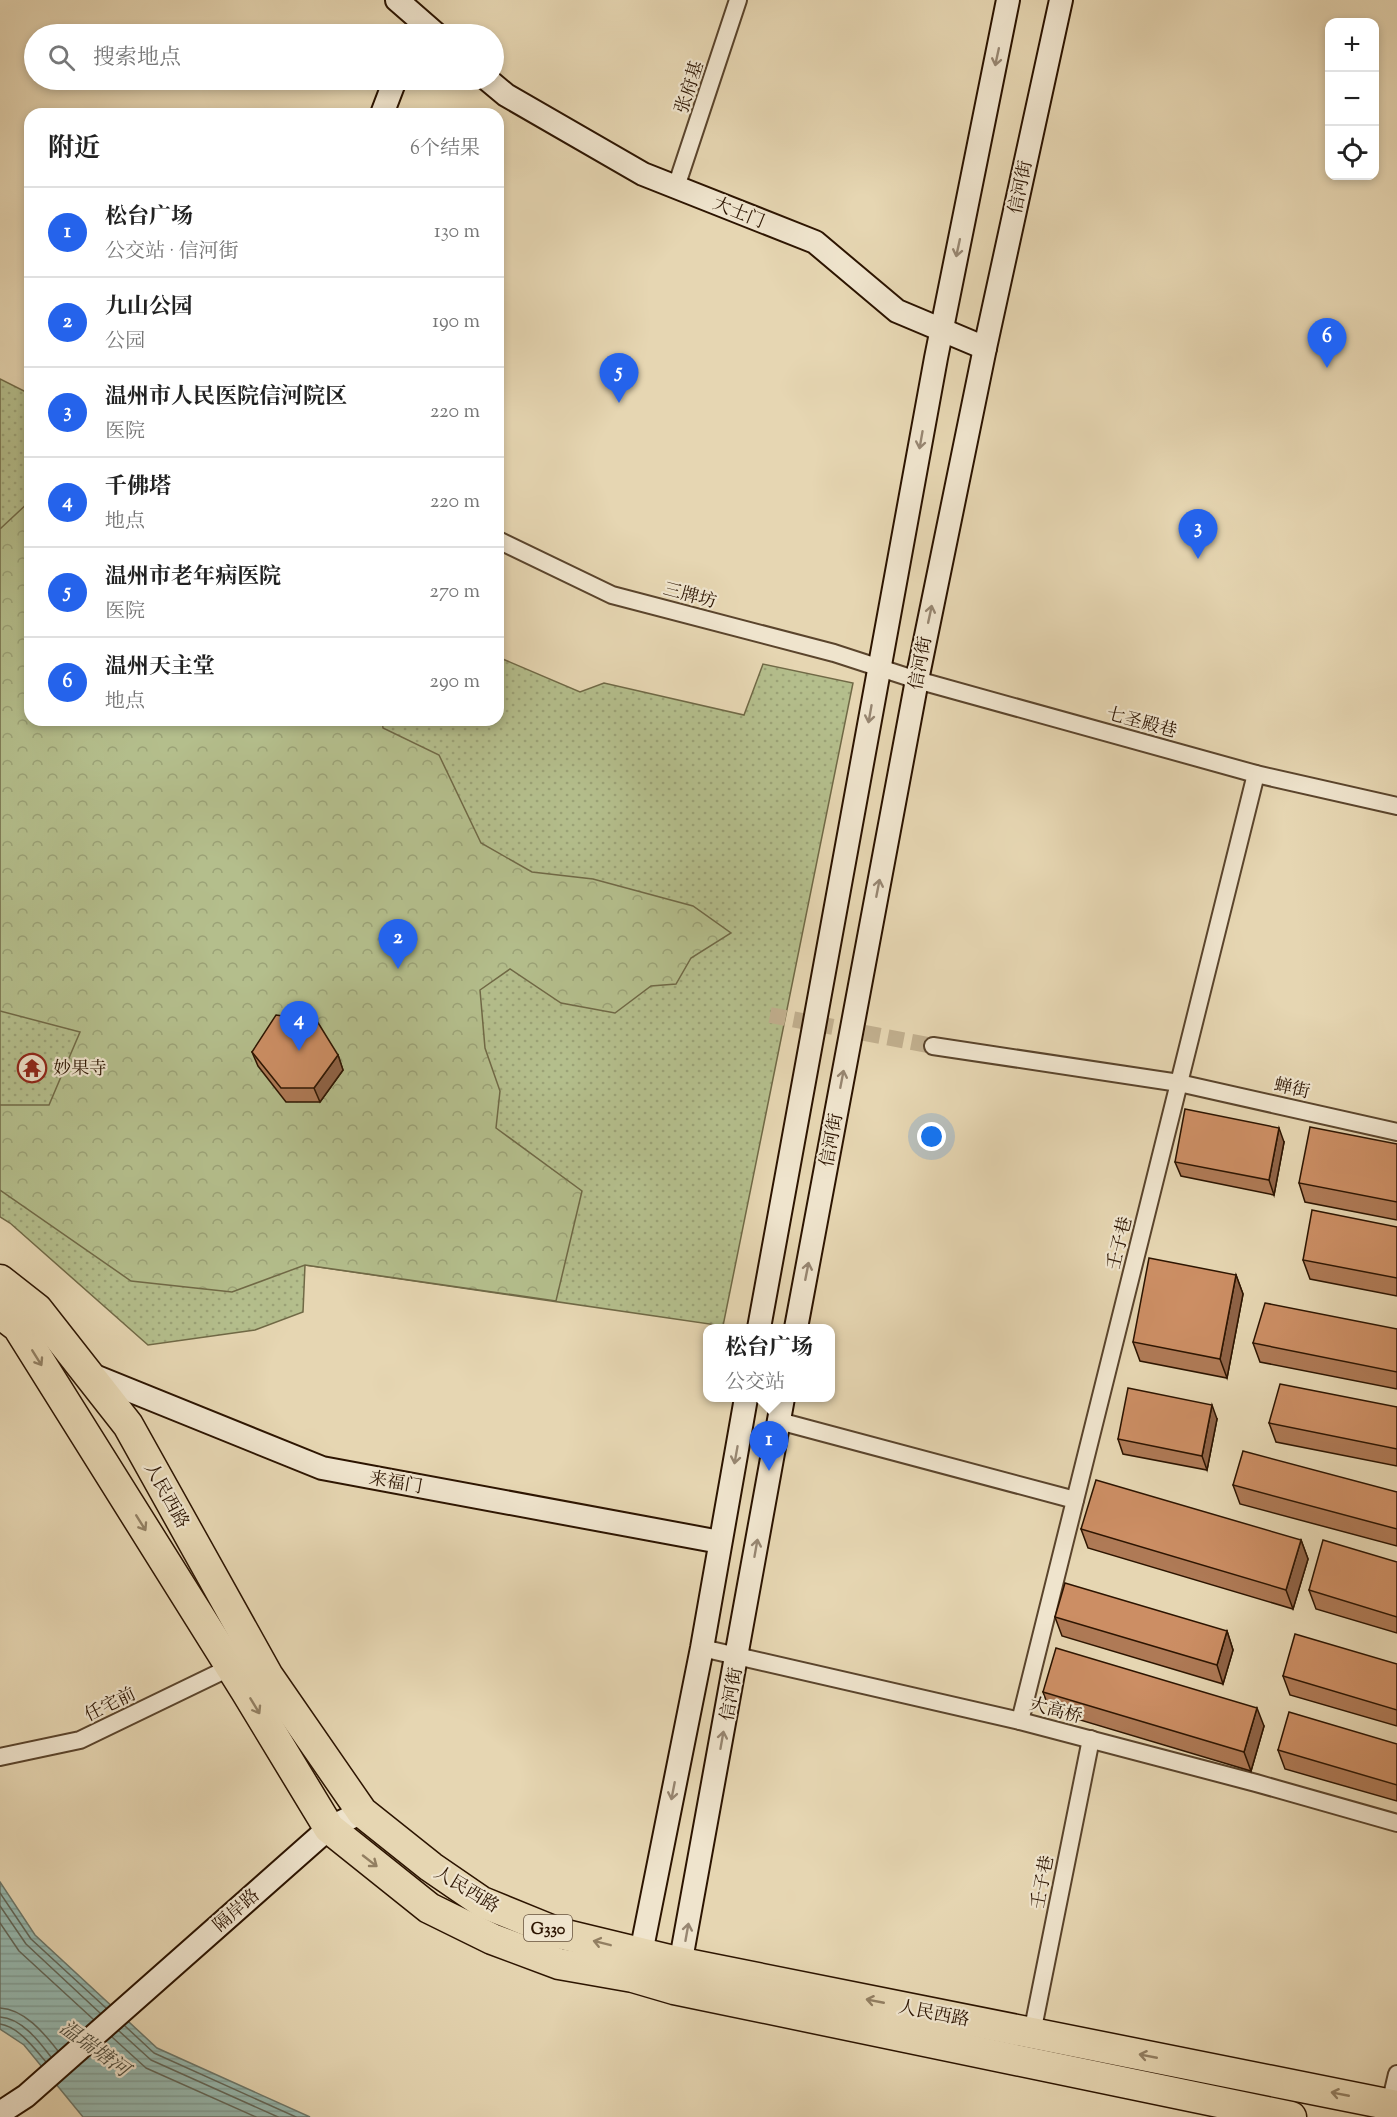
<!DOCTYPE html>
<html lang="zh">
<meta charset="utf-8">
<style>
:root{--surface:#fff;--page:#f2f2f2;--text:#222;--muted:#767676;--line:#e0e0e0;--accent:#2563eb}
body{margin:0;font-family:"Sorts Mill Goudy","Noto Serif SC",serif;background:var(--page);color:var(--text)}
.controls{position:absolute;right:18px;top:18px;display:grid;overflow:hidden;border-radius:12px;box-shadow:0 3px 9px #0003}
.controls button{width:54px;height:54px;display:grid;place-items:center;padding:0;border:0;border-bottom:2px solid var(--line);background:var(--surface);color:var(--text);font:30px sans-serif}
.you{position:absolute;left:932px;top:1137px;width:21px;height:21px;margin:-15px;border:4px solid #fff;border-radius:50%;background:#1a73e8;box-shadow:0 0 0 9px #1a73e833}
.badge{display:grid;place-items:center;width:39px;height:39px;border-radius:50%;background:var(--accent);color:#fff;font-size:20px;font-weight:700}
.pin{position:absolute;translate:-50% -50px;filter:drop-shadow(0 2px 3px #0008)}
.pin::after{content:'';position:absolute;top:32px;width:21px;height:18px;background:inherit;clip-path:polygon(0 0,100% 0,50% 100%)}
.popup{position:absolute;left:703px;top:1324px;width:132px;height:78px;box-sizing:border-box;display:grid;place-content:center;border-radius:12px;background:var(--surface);filter:drop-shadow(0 2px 4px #0005);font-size:20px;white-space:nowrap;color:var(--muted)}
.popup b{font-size:22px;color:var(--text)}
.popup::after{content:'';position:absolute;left:50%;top:100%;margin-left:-12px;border:12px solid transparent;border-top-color:var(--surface)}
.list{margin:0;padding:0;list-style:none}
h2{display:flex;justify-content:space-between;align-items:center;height:78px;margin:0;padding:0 24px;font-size:26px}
h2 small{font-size:20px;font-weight:400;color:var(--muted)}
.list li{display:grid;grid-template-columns:39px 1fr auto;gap:18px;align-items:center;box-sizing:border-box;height:90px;padding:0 24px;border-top:2px solid var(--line)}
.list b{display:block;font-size:22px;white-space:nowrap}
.list p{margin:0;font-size:20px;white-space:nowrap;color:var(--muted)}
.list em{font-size:20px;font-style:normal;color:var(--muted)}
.icon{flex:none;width:33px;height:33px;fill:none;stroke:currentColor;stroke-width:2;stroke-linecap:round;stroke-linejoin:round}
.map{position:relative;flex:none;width:1397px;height:2117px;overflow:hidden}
.search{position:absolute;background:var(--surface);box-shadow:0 3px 9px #0003;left:24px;top:24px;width:480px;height:66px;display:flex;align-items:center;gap:15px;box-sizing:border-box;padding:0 21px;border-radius:33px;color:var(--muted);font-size:22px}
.panel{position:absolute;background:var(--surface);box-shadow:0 3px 9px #0003;left:24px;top:108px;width:480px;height:618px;border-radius:18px}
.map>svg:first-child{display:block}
.grass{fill:url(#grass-dots);stroke:#706946;stroke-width:1.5}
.forest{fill:url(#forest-crowns);stroke:#706946;stroke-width:1.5}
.water{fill:url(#water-rules);stroke:#6c776a;stroke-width:1.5}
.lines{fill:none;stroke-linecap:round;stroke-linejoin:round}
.shore{stroke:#616658;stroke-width:1.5}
.street-tunnel{stroke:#c1af8e;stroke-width:16;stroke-dasharray:16 8;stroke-linecap:butt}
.street-casing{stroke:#5a442c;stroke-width:20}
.secondary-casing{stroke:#2c1400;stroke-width:26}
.highway-casing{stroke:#2c1400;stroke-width:33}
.street{stroke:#efe4cd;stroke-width:16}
.secondary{stroke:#efe4cd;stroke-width:22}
.highway{stroke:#e6d6b2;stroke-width:30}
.wall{fill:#af7a56;stroke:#2c1400;stroke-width:1.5}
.shaded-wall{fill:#8f6346;stroke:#2c1400;stroke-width:1.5}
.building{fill:#cc8e64;stroke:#2c1400;stroke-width:1.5}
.oneway{stroke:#978671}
.oneway2{stroke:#927f62}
.labels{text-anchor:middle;stroke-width:4.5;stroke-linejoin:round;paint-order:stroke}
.shield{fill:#efe4cd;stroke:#66523e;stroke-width:1.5}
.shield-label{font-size:16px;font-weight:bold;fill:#2c1400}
.street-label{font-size:18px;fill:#2c1400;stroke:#efe4cd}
.poi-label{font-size:18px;fill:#2c1400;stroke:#efe4cd;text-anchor:start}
.water-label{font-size:20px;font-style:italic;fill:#514e3e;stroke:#efe4cd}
</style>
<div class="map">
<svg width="1397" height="2117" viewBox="0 0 1397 2117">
<defs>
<pattern id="grass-dots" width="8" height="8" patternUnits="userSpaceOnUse" patternTransform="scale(1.5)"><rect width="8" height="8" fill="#b4be8c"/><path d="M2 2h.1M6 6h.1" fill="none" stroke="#9ba277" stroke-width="1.8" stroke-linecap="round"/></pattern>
<pattern id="forest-crowns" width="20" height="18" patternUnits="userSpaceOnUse" patternTransform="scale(1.5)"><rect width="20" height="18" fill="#b4be8c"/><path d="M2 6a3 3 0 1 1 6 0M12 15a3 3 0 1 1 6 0" fill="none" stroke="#9ba277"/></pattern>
<pattern id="water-rules" width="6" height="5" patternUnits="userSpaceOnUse" patternTransform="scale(1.5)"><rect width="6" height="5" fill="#96b9b0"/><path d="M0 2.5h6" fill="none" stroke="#819e96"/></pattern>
</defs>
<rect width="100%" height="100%" fill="#e6d6b2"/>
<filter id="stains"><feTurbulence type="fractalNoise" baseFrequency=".00333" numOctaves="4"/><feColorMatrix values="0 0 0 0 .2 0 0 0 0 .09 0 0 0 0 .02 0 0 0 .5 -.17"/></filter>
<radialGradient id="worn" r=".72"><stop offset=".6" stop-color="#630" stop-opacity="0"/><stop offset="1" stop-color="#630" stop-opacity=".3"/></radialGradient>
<path class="grass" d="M0,379L30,394V720H498V657L580,692L604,683L744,715L763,664L853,683L723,1326L305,1265L303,1312L255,1330L148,1345L10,1223L0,1217Z"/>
<path class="forest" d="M30,501V720H382L383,728L439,755L481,843L532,872L593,879L693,906L731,933L691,958L676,984L651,986L615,1013L561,1003L510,969L480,990L485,1048L500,1091L496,1128L582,1191L556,1301L305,1265L232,1292L131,1281L0,1190V1105H49L80,1032L0,1011V529Z"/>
<path class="water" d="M0,1882L35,1935L157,2048L310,2117H83L24,2045L0,2029Z"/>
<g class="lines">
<g class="shore">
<path d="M0,1893L31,1939L106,2008"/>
<path d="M0,1906L26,1944L100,2013"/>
<path d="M0,1923L19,1951L93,2019"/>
<path d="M0,2008C24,2009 44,2033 58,2051"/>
<path d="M0,2017C21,2018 39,2041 51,2057"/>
<path d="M0,2024C19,2027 34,2048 46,2062"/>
<path d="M125,2026L154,2053L296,2117"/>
<path d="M119,2031L151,2060L278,2117"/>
<path d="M112,2037L146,2068L256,2117"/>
</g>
<path class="street-tunnel" d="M770,1015L933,1046"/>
<g class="street-casing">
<g id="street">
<path d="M676,187L738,0"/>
<path d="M498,540L612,595L834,653L917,680L1256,774L1397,806"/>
<path d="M933,1046L1179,1083L1397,1132"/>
<path d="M779,1421L1075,1500"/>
<path d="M702,1648L1020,1721L1256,1783L1397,1823"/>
<path d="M1020,1721L1256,774"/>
<path d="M0,1757L80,1740L231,1667"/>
<path d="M1032,2033L1091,1739"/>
<path d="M1390,2104L1397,2074"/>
</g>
</g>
<g class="secondary-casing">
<g id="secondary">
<path d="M397,0L436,34"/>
<path d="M488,80L506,95L643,174L815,242L897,311L985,348"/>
<path d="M382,114L395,80"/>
<path d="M759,1328L936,358L1008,0"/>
<path d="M796,1328L917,680L985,348L1061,0"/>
<path d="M87,1373L322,1468L720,1542"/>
<path d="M636,1967L641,1953L702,1648L746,1398"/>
<path d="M678,1976L783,1398"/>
<path d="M0,2113L26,2096L329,1828L362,1812"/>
</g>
</g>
<g class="highway-casing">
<g id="highway">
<path d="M0,1280L37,1309L128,1425L268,1676L362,1812L431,1867L482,1902L558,1933L682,1963L1397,2106"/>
<path d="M0,1313L18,1327L246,1691L329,1828L429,1908L492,1939L559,1964L633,1977L674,1989L1291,2117"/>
</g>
</g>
<use href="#street" class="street"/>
<use href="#secondary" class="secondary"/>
<use href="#highway" class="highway"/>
</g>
<g class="wall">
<path d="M252,1052L338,1055L343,1070L320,1102H286L258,1066Z"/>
<path d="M1284,1142L1274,1195L1181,1176L1175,1162Z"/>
<path d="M1397,1144V1220L1305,1202L1299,1183Z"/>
<path d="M1397,1227V1296L1310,1279L1303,1260Z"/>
<path d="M1236,1275L1243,1294L1227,1378L1140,1361L1133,1342Z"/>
<path d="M1397,1329V1389L1260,1362L1253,1343Z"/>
<path d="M1397,1407V1466L1276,1442L1269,1423Z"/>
<path d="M1217,1419L1207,1470L1123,1454L1118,1439Z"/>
<path d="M1233,1485L1397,1492V1546L1240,1504Z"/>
<path d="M1081,1529L1301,1540L1308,1559L1293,1609L1088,1548Z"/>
<path d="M1397,1562V1633L1316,1609L1309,1590Z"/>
<path d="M1055,1617L1227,1631L1233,1650L1223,1684L1062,1636Z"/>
<path d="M1397,1664V1726L1290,1695L1283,1676Z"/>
<path d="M1043,1692L1264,1726L1251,1771L1050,1711Z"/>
<path d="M1397,1744V1801L1285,1769L1278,1750Z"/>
</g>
<g class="shaded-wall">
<path d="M338,1055L343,1070L320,1102L314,1088Z"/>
<path d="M1279,1128L1284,1142L1274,1195L1269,1180Z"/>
<path d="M1236,1275L1243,1294L1227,1378L1220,1359Z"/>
<path d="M1212,1405L1217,1419L1207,1470L1202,1456Z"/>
<path d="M1301,1540L1308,1559L1293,1609L1286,1590Z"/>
<path d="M1227,1631L1233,1650L1223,1684L1217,1665Z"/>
<path d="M1257,1708L1264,1726L1251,1771L1244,1752Z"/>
</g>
<g class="building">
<path d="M276,1015L317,1021L338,1055L314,1088H281L252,1052Z"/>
<path d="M1185,1109L1279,1128L1269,1180L1175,1162Z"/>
<path d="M1310,1127L1397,1144V1202L1299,1183Z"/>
<path d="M1312,1210L1397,1227V1278L1303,1260Z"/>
<path d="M1149,1258L1236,1275L1220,1359L1133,1342Z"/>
<path d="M1265,1303L1397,1329V1372L1253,1343Z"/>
<path d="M1280,1384L1397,1407V1449L1269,1423Z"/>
<path d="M1128,1388L1212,1405L1202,1456L1118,1439Z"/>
<path d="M1243,1451L1397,1492V1529L1233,1485Z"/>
<path d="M1096,1480L1301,1540L1286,1590L1081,1529Z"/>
<path d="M1323,1540L1397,1562V1617L1309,1590Z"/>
<path d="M1065,1583L1227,1631L1217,1665L1055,1617Z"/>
<path d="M1295,1634L1397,1664V1710L1283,1676Z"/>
<path d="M1056,1648L1257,1708L1244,1752L1043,1692Z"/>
<path d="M1289,1712L1397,1744V1785L1278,1750Z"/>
</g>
<defs><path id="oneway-shaft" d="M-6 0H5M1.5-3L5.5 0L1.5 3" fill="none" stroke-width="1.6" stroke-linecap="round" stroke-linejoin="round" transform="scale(1.5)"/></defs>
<g class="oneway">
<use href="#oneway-shaft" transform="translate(997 57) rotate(102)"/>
<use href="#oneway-shaft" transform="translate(958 248) rotate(102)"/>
<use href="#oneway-shaft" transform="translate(921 440) rotate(100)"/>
<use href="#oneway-shaft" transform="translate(930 614) rotate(-78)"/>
<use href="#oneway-shaft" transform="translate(870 714) rotate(100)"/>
<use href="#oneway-shaft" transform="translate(878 888) rotate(-79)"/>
<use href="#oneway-shaft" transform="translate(842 1079) rotate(-79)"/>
<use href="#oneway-shaft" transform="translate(807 1271) rotate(-79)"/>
<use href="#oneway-shaft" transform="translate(736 1455) rotate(100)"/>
<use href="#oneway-shaft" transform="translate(756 1548) rotate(-80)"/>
<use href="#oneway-shaft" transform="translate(722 1740) rotate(-80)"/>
<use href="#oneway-shaft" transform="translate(673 1791) rotate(101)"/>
<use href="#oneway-shaft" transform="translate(687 1932) rotate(-80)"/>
</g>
<g class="oneway2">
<use href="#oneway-shaft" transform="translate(37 1358) rotate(58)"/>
<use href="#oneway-shaft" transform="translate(141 1523) rotate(58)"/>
<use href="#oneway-shaft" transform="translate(255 1706) rotate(59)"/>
<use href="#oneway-shaft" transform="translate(370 1861) rotate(38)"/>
<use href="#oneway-shaft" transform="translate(602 1943) rotate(-166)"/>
<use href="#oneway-shaft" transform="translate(875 2001) rotate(-169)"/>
<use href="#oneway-shaft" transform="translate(1148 2056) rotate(-169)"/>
<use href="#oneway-shaft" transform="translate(1340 2094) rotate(-169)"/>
</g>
<defs>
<g id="temple-ring" transform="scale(1.5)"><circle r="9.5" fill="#efe4cd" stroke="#8f2418" stroke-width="1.5"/><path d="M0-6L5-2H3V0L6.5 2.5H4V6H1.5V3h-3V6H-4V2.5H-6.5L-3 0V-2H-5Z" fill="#8f2418"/></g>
</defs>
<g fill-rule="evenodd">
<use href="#temple-ring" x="32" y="1068"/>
</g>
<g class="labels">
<rect class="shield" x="524" y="1915" width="48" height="26" rx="4.5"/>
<g class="shield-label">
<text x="548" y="1934">G330</text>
</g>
<g class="street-label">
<text transform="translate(689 87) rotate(-72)" y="6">张府基</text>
<text transform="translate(1020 187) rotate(-78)" y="6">信河街</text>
<text transform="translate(739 212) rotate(22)" y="6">大士门</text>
<text transform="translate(690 595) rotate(15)" y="6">三牌坊</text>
<text transform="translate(920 663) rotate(-79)" y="6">信河街</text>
<text transform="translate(1142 722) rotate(15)" y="6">七圣殿巷</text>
<text transform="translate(1292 1088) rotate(13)" y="6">蝉街</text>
<text transform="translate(831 1140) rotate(-79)" y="6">信河街</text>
<text transform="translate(1119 1243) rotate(-76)" y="6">壬子巷</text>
<text transform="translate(396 1482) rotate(10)" y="6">来福门</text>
<text transform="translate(167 1495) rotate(61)" y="6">人民西路</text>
<text transform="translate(731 1694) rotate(-80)" y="6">信河街</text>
<text transform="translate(110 1704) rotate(-26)" y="6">任宅前</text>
<text transform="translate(1056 1710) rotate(15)" y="6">大高桥</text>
<text transform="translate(1042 1882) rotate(-79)" y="6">壬子巷</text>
<text transform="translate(467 1889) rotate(31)" y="6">人民西路</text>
<text transform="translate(236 1910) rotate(-41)" y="6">隔岸路</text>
<text transform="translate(934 2013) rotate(11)" y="6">人民西路</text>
</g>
<g class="poi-label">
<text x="53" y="1074">妙果寺</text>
</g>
<g class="water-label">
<text transform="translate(95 2048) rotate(36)" y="7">温瑞塘河</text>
</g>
</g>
<rect width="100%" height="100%" filter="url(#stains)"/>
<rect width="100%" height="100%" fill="url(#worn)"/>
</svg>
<div class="controls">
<button>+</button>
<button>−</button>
<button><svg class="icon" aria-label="locate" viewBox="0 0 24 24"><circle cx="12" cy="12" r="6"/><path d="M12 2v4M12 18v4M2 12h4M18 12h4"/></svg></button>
</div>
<div class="you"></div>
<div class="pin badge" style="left:769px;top:1471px">1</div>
<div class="popup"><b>松台广场</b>公交站</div>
<div class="pin badge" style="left:398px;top:969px">2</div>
<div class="pin badge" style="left:1198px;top:559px">3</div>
<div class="pin badge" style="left:299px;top:1051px">4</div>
<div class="pin badge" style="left:619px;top:403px">5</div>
<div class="pin badge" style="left:1327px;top:368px">6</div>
<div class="search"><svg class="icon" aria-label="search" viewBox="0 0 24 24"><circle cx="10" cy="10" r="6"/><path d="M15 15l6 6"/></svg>搜索地点</div>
<section class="panel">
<h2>附近<small>6个结果</small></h2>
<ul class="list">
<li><span class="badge">1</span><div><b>松台广场</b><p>公交站 · 信河街</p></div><em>130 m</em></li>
<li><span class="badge">2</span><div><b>九山公园</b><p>公园</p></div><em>190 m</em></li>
<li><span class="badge">3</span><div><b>温州市人民医院信河院区</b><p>医院</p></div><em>220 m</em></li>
<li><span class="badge">4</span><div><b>千佛塔</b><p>地点</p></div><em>220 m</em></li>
<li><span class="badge">5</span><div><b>温州市老年病医院</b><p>医院</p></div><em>270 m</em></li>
<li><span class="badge">6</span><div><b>温州天主堂</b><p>地点</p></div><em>290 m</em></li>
</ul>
</section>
</div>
